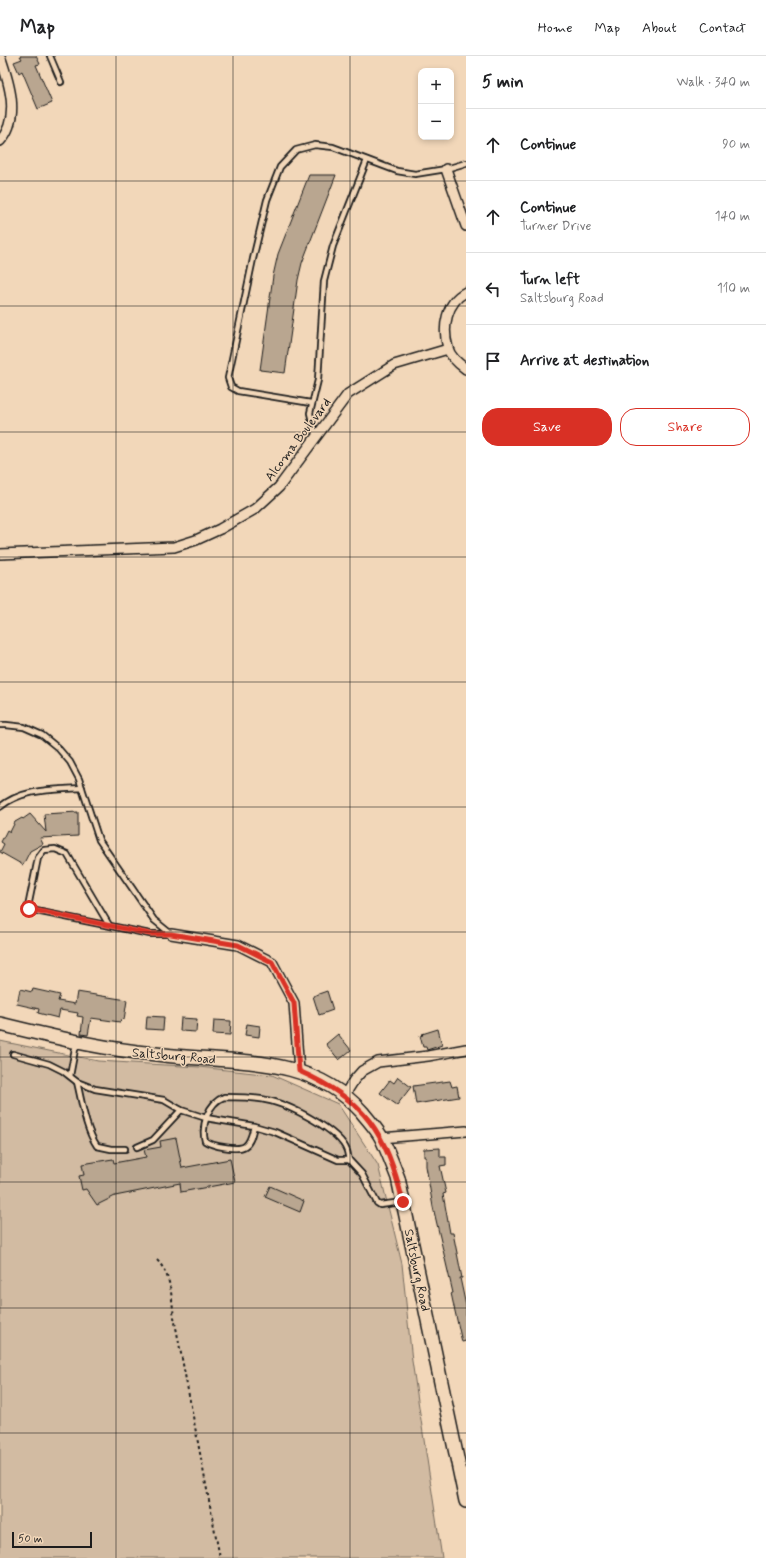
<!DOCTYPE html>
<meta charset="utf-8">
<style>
:root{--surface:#fff;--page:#f6f6f6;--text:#202124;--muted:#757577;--line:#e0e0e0;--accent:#d93025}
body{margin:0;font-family:Mynerve,sans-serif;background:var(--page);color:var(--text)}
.controls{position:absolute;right:12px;top:12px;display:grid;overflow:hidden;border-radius:8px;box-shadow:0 2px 6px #0003}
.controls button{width:36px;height:36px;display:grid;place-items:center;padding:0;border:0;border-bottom:1px solid var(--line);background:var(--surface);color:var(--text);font:20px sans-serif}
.scale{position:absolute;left:12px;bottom:10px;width:80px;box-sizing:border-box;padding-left:4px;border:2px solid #1c1c1c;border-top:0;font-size:11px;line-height:14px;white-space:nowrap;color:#1c1c1c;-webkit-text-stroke:3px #f2d7b9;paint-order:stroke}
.stop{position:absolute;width:12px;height:12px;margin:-9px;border:3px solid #d93025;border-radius:50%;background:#fff}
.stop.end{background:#d93025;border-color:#fff;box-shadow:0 1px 4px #0008}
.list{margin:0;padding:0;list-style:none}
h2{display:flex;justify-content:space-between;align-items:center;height:52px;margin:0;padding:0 16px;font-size:17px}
h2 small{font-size:13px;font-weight:400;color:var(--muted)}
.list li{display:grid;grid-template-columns:26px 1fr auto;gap:12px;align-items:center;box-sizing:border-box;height:72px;padding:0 16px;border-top:1px solid var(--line)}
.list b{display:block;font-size:15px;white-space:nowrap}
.list p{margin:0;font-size:13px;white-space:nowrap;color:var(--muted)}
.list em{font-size:13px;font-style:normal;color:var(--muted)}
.actions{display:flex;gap:8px;padding:12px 16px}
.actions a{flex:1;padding:9px 0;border:1px solid var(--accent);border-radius:16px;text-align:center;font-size:14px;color:var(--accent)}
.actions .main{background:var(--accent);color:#fff}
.icon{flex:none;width:22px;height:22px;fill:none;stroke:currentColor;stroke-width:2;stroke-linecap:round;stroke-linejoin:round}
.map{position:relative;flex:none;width:466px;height:1502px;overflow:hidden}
header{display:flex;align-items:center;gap:24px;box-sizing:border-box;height:56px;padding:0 20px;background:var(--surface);border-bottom:1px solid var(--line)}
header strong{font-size:19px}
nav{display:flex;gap:22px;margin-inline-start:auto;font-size:14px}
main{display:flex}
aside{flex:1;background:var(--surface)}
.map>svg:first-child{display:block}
.green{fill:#d2bba2;stroke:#776c5f}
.building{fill:#b9a690;stroke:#1c1c1c}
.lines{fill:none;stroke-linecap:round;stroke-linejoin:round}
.lane-casing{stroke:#1c1c1c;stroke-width:8}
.street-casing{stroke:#1c1c1c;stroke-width:12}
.secondary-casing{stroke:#1c1c1c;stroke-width:16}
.path{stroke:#1c1c1c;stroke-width:2;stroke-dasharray:3 3;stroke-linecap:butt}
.lane{stroke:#f2d7b9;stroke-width:4.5}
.street{stroke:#f2d7b9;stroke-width:9}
.secondary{stroke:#f2d7b9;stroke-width:13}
.route{stroke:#d93025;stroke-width:5}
.grid{fill:none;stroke:#1c1c1c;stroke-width:1;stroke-opacity:0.55}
.labels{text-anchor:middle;stroke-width:3;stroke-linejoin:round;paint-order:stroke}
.street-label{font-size:13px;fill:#1c1c1c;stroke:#f2d7b9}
</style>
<header>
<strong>Map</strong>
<nav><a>Home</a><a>Map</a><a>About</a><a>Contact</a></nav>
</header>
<main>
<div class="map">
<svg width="466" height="1502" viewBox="0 0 466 1502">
<rect width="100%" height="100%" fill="#f2d7b9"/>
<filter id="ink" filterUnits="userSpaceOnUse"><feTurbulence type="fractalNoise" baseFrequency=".025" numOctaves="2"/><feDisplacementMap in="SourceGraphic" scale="8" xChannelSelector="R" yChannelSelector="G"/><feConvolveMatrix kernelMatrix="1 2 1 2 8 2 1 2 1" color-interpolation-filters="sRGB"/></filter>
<g filter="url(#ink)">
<path class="green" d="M0,985L98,1005L199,1011L272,1019L338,1048L378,1109L402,1208L412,1305L442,1502H0Z"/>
<g class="building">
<path d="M20,0H36L40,8L36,9L52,47L38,53L22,15L19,17L14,6L22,3Z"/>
<path d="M309,119H336L302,207L298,224L285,317L260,314L273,220L278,198Z"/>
<path d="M78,756V780L40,782L43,788L30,795L23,809L0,796L4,788L1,786L7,774L10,776L15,766L22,762L23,763L30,758L46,776L44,758Z"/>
<path d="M20,933L32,936L33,933L60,939L58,945L75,948L77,936L127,944L124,964L121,963L120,966L91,962L88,979L81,978L83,961L77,960L78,957L60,954L58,962L38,957L39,953L17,948Z"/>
<path d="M327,935L333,954L319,959L313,940Z"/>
<path d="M147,960L164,961L163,974L146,973Z"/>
<path d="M181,962L197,963L196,976L180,975Z"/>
<path d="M214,964L231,965L230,979L213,978Z"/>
<path d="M247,968L260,970L259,981L245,979Z"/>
<path d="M438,973L442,989L427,994L426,991H423L420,980L423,979L422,978Z"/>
<path d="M338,978L351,994L339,1004L326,988Z"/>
<path d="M398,1021L411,1031L397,1049L380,1037L390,1024L394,1027Z"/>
<path d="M450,1025L452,1031L457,1030L459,1041L416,1048L413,1030Z"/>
<path d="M176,1082L182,1112L230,1103L235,1126L181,1136L180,1127L115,1140L97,1149L86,1133L82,1134L79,1120L84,1119L82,1108L113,1103L114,1107L146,1101L144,1094L161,1091L160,1085Z"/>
<path d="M440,1092V1101H446V1109L440,1110L446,1137L443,1138L450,1177H453L462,1222H460L466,1250V1285L462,1286L454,1251L451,1237H453L433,1151L426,1110V1101H424V1093Z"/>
<path d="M270,1130L304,1145L300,1156L265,1141Z"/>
</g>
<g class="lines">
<g class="lane-casing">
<g id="lane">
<path d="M50,0L61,26"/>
<path d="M311,347L238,335L231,331L228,322L253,203L267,144L280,111L296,94L315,89L333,91L397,115L415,118L446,113L466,107"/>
<path d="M316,382L310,357L318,324L324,225L333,190L367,104"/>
<path d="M0,669H6L24,671L42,679L58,692L70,706L79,723L99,784L154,864L170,877"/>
<path d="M0,751C23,732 55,734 82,732"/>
<path d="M109,869L67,798L55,793L44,794L38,802L28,851L31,854L150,878H171"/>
<path d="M13,998L49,1008L63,1015L77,1026L95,1033L164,1044L181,1054L206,1062L254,1070C252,1077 251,1086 245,1090C238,1095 212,1090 205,1085C201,1070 208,1047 224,1041C238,1041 253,1041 266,1044C288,1048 340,1074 347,1095C348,1098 348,1101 349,1104H338L275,1076L254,1070"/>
<path d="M70,1020L76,988"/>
<path d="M77,1026C82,1046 85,1072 97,1090L111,1093H125"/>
<path d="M137,1091L153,1084L181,1054"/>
<path d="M349,1104L362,1118L377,1147L380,1149L402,1146"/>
</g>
</g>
<g class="street-casing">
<g id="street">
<path d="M0,0C9,26 21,62 0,85"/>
<path d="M446,113L466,170"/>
<path d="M466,236C446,246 442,272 448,292C450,301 459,308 466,313"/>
<path d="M0,498L174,491L196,484L220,473L255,453L279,431L348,338L394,309L448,293"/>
<path d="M171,878L238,889L272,906L294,947L299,1015"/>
<path d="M344,1040L354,1024L362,1015L378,1006L428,1000L466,993"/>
<path d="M381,1082L466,1075"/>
</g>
</g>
<g class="secondary-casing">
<path id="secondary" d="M0,968C45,979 90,990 137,996C158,998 179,1001 200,1002C260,1006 319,1008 362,1056C369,1065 377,1073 382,1083C388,1096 393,1109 398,1122L466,1445"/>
</g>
<path class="path" d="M157,1204C172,1220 171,1240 174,1261L220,1502"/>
<use href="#lane" class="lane"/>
<use href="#street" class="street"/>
<use href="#secondary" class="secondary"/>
</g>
</g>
<g class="lines" filter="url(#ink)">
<path class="route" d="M29,853L150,878H171L238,889L272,906L294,947L299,1015C365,1044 386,1076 403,1146"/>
</g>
<path class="grid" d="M116,0V1502M233,0V1502M350,0V1502M0,125H466M0,250H466M0,376H466M0,501H466M0,626H466M0,751H466M0,876H466M0,1001H466M0,1126H466M0,1252H466M0,1377H466"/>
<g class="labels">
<g class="street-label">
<text transform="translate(297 383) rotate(-53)" y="5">Alcoma Boulevard</text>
<text transform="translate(174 999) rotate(5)" y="5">Saltsburg Road</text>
<text transform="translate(418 1214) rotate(78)" y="5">Saltsburg Road</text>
</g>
</g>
</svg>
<div class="controls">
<button>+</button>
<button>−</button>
</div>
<div class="scale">50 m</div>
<div class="stop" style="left:29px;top:853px"></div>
<div class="stop end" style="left:403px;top:1146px"></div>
</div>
<aside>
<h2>5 min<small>Walk · 340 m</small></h2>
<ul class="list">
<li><svg class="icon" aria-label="ahead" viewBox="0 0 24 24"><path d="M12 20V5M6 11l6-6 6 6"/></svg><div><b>Continue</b></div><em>90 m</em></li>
<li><svg class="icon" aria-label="ahead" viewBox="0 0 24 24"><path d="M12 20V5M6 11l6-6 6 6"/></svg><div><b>Continue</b><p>Turner Drive</p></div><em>140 m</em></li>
<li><svg class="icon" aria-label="left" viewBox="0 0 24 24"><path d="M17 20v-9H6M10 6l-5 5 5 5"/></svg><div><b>Turn left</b><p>Saltsburg Road</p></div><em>110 m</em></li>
<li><svg class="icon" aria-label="arrive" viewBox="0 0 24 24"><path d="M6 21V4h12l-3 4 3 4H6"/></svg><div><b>Arrive at destination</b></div></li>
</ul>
<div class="actions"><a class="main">Save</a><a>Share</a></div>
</aside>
</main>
